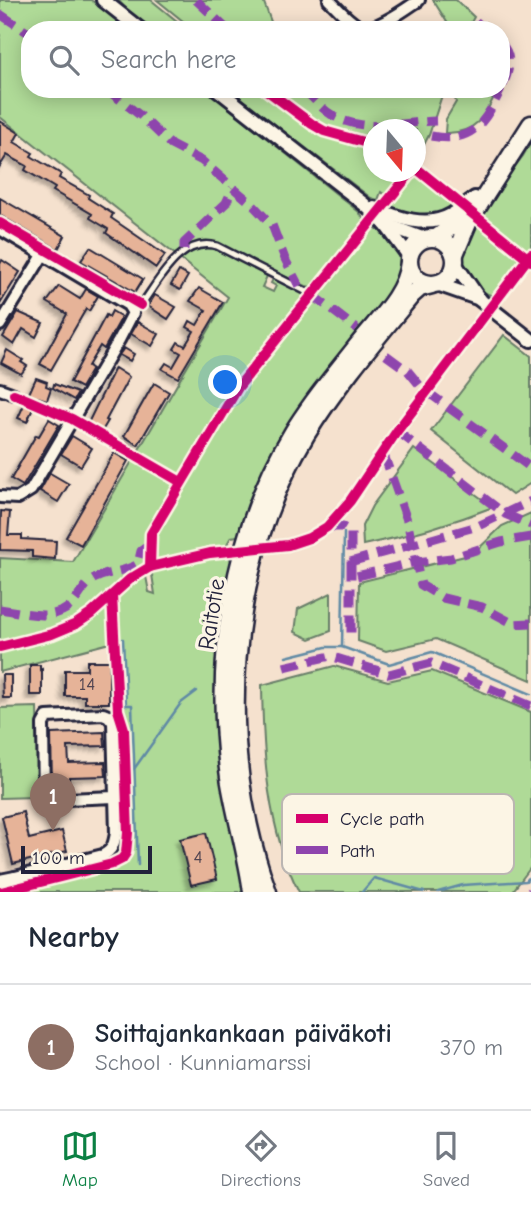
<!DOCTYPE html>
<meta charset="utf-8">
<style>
:root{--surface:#fff;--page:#f2f2f3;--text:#1f2937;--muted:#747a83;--line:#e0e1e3;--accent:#0b8043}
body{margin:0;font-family:"Comic Neue",sans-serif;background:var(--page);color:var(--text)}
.compass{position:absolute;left:363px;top:119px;width:63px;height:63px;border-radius:50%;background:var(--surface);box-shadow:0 4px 18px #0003;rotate:161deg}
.scale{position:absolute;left:21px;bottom:18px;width:131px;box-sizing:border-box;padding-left:7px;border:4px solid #22223b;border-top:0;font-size:19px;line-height:24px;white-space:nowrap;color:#22223b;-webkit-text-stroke:5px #fcf5e5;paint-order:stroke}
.you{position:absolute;left:226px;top:383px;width:24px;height:24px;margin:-18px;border:5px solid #fff;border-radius:50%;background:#1a73e8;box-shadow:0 0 0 10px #1a73e833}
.badge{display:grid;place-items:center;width:46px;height:46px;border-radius:50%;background:var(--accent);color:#fff;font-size:23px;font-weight:700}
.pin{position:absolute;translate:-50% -58px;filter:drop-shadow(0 2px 4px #0008)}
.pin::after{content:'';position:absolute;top:37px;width:24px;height:21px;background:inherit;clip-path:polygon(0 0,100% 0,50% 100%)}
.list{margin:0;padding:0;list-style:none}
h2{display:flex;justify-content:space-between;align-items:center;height:91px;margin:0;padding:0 28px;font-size:30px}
h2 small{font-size:23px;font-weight:400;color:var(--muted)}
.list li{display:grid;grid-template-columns:46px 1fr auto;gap:21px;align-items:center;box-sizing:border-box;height:126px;padding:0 28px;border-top:2px solid var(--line)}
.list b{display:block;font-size:26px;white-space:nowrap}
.list p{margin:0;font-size:23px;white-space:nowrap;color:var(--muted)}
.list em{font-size:23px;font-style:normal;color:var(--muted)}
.icon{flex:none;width:38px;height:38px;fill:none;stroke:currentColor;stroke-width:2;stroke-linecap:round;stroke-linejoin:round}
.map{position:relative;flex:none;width:531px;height:892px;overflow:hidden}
.search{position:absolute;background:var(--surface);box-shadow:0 4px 18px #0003;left:21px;right:21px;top:21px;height:77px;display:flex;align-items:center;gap:18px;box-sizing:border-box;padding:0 24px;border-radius:28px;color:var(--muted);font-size:26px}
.sheet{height:217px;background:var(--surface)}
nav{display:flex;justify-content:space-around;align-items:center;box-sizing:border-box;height:98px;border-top:2px solid var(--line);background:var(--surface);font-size:19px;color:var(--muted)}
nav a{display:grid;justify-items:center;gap:4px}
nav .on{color:var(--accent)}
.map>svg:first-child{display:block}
.green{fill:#afda97;stroke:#687e69;stroke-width:2}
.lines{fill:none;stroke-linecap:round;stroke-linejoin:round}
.stream{stroke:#608aa5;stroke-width:2.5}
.building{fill:#e6b398;stroke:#22223b;stroke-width:2;filter:url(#shadow)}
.service-casing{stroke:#22223b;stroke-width:10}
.minor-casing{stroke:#22223b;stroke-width:16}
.tertiary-casing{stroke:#22223b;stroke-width:18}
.primary-casing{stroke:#22223b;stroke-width:21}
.service{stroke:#fcf5e5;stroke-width:5}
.minor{stroke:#fcf5e5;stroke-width:10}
.tertiary{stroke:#fcf5e5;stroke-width:12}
.primary{stroke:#fcf5e5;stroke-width:16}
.quiet{stroke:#8e44ad;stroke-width:9;stroke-dasharray:18 9;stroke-linecap:butt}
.cycleway-casing{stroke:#fcf5e5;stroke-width:15}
.cycleway{stroke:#d6006c;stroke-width:10}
.labels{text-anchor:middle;stroke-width:7;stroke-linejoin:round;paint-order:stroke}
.number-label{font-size:19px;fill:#534652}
.street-label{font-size:23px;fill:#22223b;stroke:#fcf5e5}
.key{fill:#fcf5e5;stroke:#bbb6b2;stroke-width:2}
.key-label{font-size:19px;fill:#22223b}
</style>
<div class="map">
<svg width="531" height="892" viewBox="0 0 531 892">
<defs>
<filter id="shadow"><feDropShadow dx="-4" dy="4" stdDeviation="2" flood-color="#0004"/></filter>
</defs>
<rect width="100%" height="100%" fill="#f5e1ce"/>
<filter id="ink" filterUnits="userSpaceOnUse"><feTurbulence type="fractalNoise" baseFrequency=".0143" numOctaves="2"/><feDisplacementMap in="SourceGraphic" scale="14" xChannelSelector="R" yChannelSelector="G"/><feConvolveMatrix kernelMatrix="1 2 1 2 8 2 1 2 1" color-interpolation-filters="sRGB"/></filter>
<g filter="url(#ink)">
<g class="green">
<path d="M0,0H91L130,30H30V89H205L359,212L364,220L361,225L363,227L313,287L306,286L210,242L194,243L177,256L0,117Z"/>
<path d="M118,0H151L188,30H151L130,13Z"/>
<path d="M157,0H263L274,30H194Z"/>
<path d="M433,0H456L474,17L467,30H449L450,27Z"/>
<path d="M229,89H262L311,126L324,133L373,147L374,172H407L387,196L381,192L378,200L371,198Z"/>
<path d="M269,89H444L429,135L416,160V130H374L373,143L325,129L312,123Z"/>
<path d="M452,89H497C487,116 475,134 445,133L446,119L456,102Z"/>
<path d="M531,142V250L527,253L487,222L489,220L484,216V206L523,156Z"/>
<path d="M413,172L453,201L447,211C430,219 398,219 387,203Z"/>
<path d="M479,225L484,230L486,228L523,257L522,263L500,292L497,291L493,296C479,292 461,273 461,258C461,249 466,238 469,230Z"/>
<path d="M372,227C391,233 404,253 402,273L245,535L231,537L226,546L199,549V551L159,560L153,558L151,548L154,534L240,386L365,230L368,232Z"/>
<path d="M202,246L216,248L268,274L262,287L273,292L276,286L271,283L274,277L303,291L305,298L237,385L182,477L179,478L137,453L228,297L180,259L186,253Z"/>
<path d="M504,335L531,356V483L512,495L431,431Z"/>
<path d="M414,449L493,507C450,524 408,536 363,545L362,526L372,506Z"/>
<path d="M134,458L177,484L150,533L147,564L90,611L74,621L51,630L0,643V558L73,562Z"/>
<path d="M531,513V680L436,639L386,651L358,641L359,582L473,554L502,526Z"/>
<path d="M228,556L233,563L249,892H32V888L35,885L117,865L129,856L131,846L128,731L121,709L117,594L145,571L149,592L155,594L151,568L200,557V559Z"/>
<path d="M331,593V631L310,639L295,632L298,609Z"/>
<path d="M110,602V643L0,672V649C45,637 73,631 110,602Z"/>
<path d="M334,666L388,681L432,671L531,712V867L512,892H299C267,828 263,755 262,685Z"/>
<path d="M37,707L39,795L36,797L0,798V708Z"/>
</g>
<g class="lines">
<g class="stream">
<path d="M123,639L126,705H132L138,865"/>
<path d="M342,647L344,533"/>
<path d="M286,657L326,647H342L389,664L432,652L531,694"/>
<path d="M134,769L181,703L197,691"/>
<path d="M362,892L374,878L424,892"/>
<path d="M438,892L463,885L526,881L531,875"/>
</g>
</g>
<g class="building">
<path d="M0,121L19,133L14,142L33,153L31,156L61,174L59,178L89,195L88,198L113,214L111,218L165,255L156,268L106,233L108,229L90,218L92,214L53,191L55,188L25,170L27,166L7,155L0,166Z"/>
<path d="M0,198L65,236L58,249L0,215Z"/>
<path d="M90,247L143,279L135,292L81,261Z"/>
<path d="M2,260L20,272L0,304V264Z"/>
<path d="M179,271L188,276L180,290L171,285Z"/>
<path d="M59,286L80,299L86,289L98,296L89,311L86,309L51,370L40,364L67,314L47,302Z"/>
<path d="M199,288L223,302L178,378L162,369L166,363L173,367L181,353L174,349L178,342L185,346L194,331L187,327L190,321L197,325L206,310L190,301Z"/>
<path d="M155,295L176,307L168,319L148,306Z"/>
<path d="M112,311L122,317L104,349L100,346L88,366L92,369L81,388L70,382L106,315L109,317Z"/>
<path d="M18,312L43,323L36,337L23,329L14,345L3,337Z"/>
<path d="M138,322L159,334L152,346L131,334Z"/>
<path d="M124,348L134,354L130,361L119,355Z"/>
<path d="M7,350L23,360L21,362L27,366L21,374L1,363Z"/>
<path d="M115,368L129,377L106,420L108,421L102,431L88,423Z"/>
<path d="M36,378L47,382L46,386L51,388L47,400L38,397L27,422L18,418Z"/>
<path d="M154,383L169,392L138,445L124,436Z"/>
<path d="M54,384L78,393L74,400L53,388Z"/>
<path d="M49,419L59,425L23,486L11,479L36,435L39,436Z"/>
<path d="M72,436L92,448L81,466L61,454Z"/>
<path d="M114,453L128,461L81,545L66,537Z"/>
<path d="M50,473L69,484L58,502L40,491Z"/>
<path d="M1,511L10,512L8,535H22V539L56,541L55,559L32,557V551L0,550Z"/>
<path d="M87,661H109V703H85V696H65V670H87Z"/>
<path d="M30,665H40V670L42,669V695H30Z"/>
<path d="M2,675H11V698H3Z"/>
<path d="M104,732L105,746L68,747L69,763L105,762L106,776L69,777V784H52L51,734Z"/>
<path d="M23,812L29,839L62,831L67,851L13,864L2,817Z"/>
<path d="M206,833L217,879L191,885L180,839Z"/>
</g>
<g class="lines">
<g class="service-casing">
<path id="service" d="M131,309L141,305C159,281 180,236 217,246L311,294"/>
</g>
<g class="minor-casing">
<g id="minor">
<path d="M329,0C338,8 352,26 364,28C379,29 407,8 419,0"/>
<path d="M0,229L128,305L133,313L119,340L31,490L18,498L0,497"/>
<path d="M0,325L43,255"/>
<path d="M0,389L14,394"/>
<path d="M0,880L15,877"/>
<path d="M19,892L15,877L103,855C113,850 114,844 116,833L113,722L108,716L103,714L47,717L43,724L44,800L114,797"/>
</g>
</g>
<g class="tertiary-casing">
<g id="tertiary">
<path d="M103,0L141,30"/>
<path d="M217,89L364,204L385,224L409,256"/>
<path d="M374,208C398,218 427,229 451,215C460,210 467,203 475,198"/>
<path d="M385,224L425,239"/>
<path d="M456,265L480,300L531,340"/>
<path d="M437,284L480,299"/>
</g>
</g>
<g class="primary-casing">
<g id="primary">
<circle cx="432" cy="261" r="23"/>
<path d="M436,238L458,222L468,210"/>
<path d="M455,254L469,221L531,124"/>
<path d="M252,892C247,853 235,816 229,777C213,663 232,532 293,432C311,402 334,375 356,347C375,322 406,295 409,262"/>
<path d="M268,892C216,746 226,569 306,435C336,386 375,340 412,295L420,288L432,285"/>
</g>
</g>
<use href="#service" class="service"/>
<use href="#minor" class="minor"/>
<use href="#tertiary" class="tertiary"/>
<use href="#primary" class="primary"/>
<g class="quiet">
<path d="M196,0L228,30"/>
<path d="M0,14L30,34"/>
<path d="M476,21L483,30"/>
<path d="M501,43C514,58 509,72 501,89"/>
<path d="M106,89L141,116L171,145L202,161L251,203L272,225L285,259L299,286"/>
<path d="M302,89C313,96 320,108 332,115C364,134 402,122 436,121"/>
<path d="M431,136C472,144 485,123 501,89"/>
<path d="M184,250V243L226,203L233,188"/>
<path d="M311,294L357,329"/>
<path d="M386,355L408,371L422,388L531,468"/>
<path d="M397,431L505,514L531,525"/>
<path d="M383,452L407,520L421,585L443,598L482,607L514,624L531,623"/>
<path d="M327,527H343L351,532V638"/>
<path d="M350,562L478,526L531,501"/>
<path d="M357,576L416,562L451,558L501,542L531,537"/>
<path d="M0,609C24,612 55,624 74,602C81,594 85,583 96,578C110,571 125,572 138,564L141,551L148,546"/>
<path d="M284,667L330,656L389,674L431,663L531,706"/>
<path d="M530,892L531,891"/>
</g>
<g class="cycleway-casing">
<g id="cycleway">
<path d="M265,89L312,124L324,131L374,145"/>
<path d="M416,168L531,261"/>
<path d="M0,223L141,305"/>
<path d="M14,394L72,419L181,482"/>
<path d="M150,567L151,534L239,386L411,172"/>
<path d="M0,647L52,634L76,624L91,614L130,579L150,567L210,553L288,545L309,538L327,527L350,501L397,431L531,254"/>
<path d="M1,892L112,864L122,859L126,853L128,833L124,729L118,710L112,596"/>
</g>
</g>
<use href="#cycleway" class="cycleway"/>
</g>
</g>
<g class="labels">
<g class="number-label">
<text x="87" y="690">14</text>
<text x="198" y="863">4</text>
</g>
<g class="street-label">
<text transform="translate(211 614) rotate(-81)" y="8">Raitotie</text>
</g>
</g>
<rect x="282" y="794" width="232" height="80" rx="10" class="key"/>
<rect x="296" y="814" width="32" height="9" fill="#d6006c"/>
<rect x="296" y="846" width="32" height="8" fill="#8e44ad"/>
<g class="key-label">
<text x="340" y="825">Cycle path</text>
<text x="340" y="857">Path</text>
</g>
</svg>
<svg class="compass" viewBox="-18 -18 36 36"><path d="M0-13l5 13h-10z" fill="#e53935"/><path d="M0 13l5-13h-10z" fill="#747a83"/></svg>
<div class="scale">100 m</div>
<div class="you"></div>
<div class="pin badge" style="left:53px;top:831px;background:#8d6e63">1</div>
<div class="search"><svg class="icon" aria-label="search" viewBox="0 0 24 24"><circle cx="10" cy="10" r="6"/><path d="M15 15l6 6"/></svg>Search here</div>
</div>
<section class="sheet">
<h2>Nearby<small></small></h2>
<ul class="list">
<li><span class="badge" style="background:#8d6e63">1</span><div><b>Soittajankankaan päiväkoti</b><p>School · Kunniamarssi</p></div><em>370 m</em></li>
</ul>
</section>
<nav>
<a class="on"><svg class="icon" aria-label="map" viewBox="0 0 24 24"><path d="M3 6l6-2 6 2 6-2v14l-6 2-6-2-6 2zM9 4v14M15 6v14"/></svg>Map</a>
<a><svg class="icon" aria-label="directions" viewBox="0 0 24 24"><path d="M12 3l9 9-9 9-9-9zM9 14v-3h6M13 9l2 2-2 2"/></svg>Directions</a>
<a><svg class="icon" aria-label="saved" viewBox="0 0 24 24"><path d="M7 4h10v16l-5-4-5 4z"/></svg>Saved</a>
</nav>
